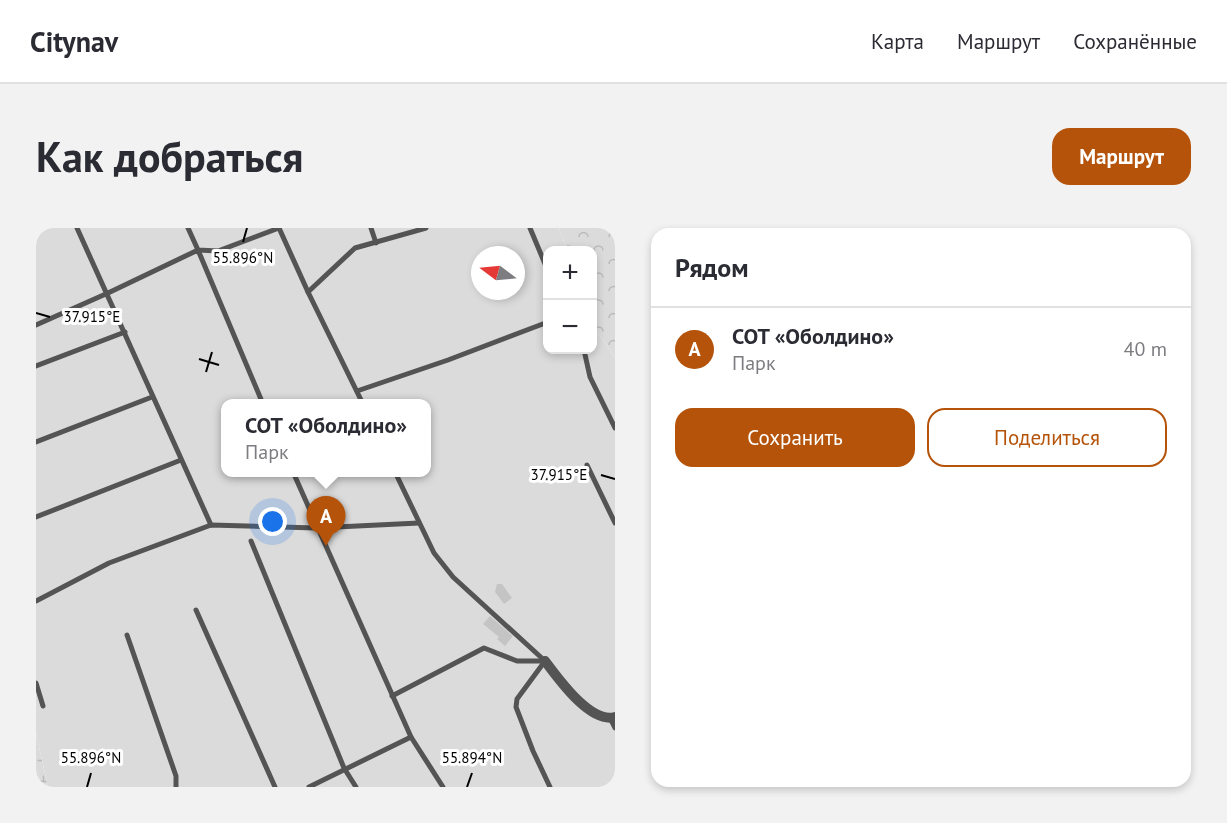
<!DOCTYPE html>
<html lang="ru">
<meta charset="utf-8">
<style>
:root{--surface:#fff;--page:#f2f2f3;--text:#2b2b33;--muted:#7c7c81;--line:#e1e1e2;--accent:#b45309}
body{margin:0;font-family:"PT Sans",sans-serif;background:var(--page);color:var(--text)}
.controls{position:absolute;right:18px;top:18px;display:grid;overflow:hidden;border-radius:12px;box-shadow:0 3px 9px #0003}
.controls button{width:54px;height:54px;display:grid;place-items:center;padding:0;border:0;border-bottom:2px solid var(--line);background:var(--surface);color:var(--text);font:30px sans-serif}
.compass{position:absolute;left:435px;top:18px;width:54px;height:54px;border-radius:50%;background:var(--surface);box-shadow:0 3px 9px #0003;rotate:286deg}
.you{position:absolute;left:237px;top:294px;width:21px;height:21px;margin:-15px;border:4px solid #fff;border-radius:50%;background:#1a73e8;box-shadow:0 0 0 9px #1a73e833}
.badge{display:grid;place-items:center;width:39px;height:39px;border-radius:50%;background:var(--accent);color:#fff;font-size:20px;font-weight:700}
.pin{position:absolute;translate:-50% -50px;filter:drop-shadow(0 2px 3px #0008)}
.pin::after{content:'';position:absolute;top:32px;width:21px;height:18px;background:inherit;clip-path:polygon(0 0,100% 0,50% 100%)}
.popup{position:absolute;left:185px;top:171px;width:210px;height:78px;box-sizing:border-box;display:grid;place-content:center;border-radius:12px;background:var(--surface);filter:drop-shadow(0 2px 4px #0005);font-size:20px;white-space:nowrap;color:var(--muted)}
.popup b{font-size:22px;color:var(--text)}
.popup::after{content:'';position:absolute;left:50%;top:100%;margin-left:-12px;border:12px solid transparent;border-top-color:var(--surface)}
.list{margin:0;padding:0;list-style:none}
h2{display:flex;justify-content:space-between;align-items:center;height:78px;margin:0;padding:0 24px;font-size:26px}
h2 small{font-size:20px;font-weight:400;color:var(--muted)}
.list li{display:grid;grid-template-columns:39px 1fr auto;gap:18px;align-items:center;box-sizing:border-box;height:84px;padding:0 24px;border-top:2px solid var(--line)}
.list b{display:block;font-size:22px;white-space:nowrap}
.list p{margin:0;font-size:20px;white-space:nowrap;color:var(--muted)}
.list em{font-size:20px;font-style:normal;color:var(--muted)}
.actions{display:flex;gap:12px;padding:18px 24px}
.actions a{flex:1;padding:14px 0;border:2px solid var(--accent);border-radius:18px;text-align:center;font-size:21px;color:var(--accent)}
.actions .main{background:var(--accent);color:#fff}
.map{position:relative;flex:none;width:579px;height:559px;overflow:hidden;border-radius:18px}
header{display:flex;align-items:center;gap:36px;box-sizing:border-box;height:84px;padding:0 30px;background:var(--surface);border-bottom:2px solid var(--line)}
header strong{font-size:28px}
nav{display:flex;gap:33px;margin-inline-start:auto;font-size:21px}
.intro{display:flex;align-items:center;justify-content:space-between;box-sizing:border-box;height:144px;padding:0 36px}
h1{margin:0;font-size:42px}
.button{padding:15px 27px;border-radius:18px;background:var(--accent);color:#fff;font-size:21px;font-weight:700}
main{display:flex;gap:36px;padding:0 36px}
aside{flex:1;background:var(--surface);border-radius:18px;box-shadow:0 3px 9px #0003}
.map>svg:first-child{display:block}
.forest{fill:url(#forest-crowns)}
.wetland{fill:url(#wetland-marsh)}
.garden{fill:#dbdbdb;fill-rule:evenodd}
.building{fill:#c4c4c4}
.lines{fill:none;stroke-linecap:round;stroke-linejoin:round}
.service{stroke:#545454;stroke-width:5}
.minor{stroke:#545454;stroke-width:10}
.ticks{fill:none;stroke:#000;stroke-width:2}
.ticks-label{font-size:15px;text-anchor:middle;fill:#000;stroke:#fff;stroke-width:6;stroke-linejoin:round;paint-order:stroke}
</style>
<header>
<strong>Citynav</strong>
<nav><a>Карта</a><a>Маршрут</a><a>Сохранённые</a></nav>
</header>
<div class="intro"><h1>Как добраться</h1><a class="button">Маршрут</a></div>
<main>
<div class="map">
<svg width="579" height="559" viewBox="0 0 579 559">
<defs>
<pattern id="forest-crowns" width="20" height="18" patternUnits="userSpaceOnUse" patternTransform="scale(1.5)"><rect width="20" height="18" fill="#dbdbdb"/><path d="M2 6a3 3 0 1 1 6 0M12 15a3 3 0 1 1 6 0" fill="none" stroke="#bababa"/></pattern>
<pattern id="wetland-marsh" width="20" height="14" patternUnits="userSpaceOnUse" patternTransform="scale(1.5)"><rect width="20" height="14" fill="#dbdbdb"/><path d="M1 5h8M5 5V1M11 12h8M15 12V8" fill="none" stroke="#bababa"/></pattern>
</defs>
<rect width="100%" height="100%" fill="#fff"/>
<path class="forest" d="M523,0H579V130L557,97L556,22H531Z"/>
<path class="wetland" d="M0,505L12,559H0Z"/>
<path class="garden" d="M0,0H523L531,22H512V122H556L557,97L579,130V559H12L0,505ZM444,27H480V63H444ZM190,176H391V244H190Z"/>
<g class="building">
<path d="M461,356H466L476,370L468,376L459,364Z"/>
<path d="M454,388L477,408L469,418L461,411L463,409L447,396Z"/>
</g>
<g class="lines">
<g class="service">
<path d="M41,0L175,297"/>
<path d="M152,0L162,22L182,23L243,0"/>
<path d="M243,0L272,64"/>
<path d="M335,0L340,15"/>
<path d="M494,0L512,43"/>
<path d="M0,97L72,65L162,22L227,176"/>
<path d="M548,122L554,149L579,200"/>
<path d="M0,138L89,104"/>
<path d="M321,163L412,132L512,94"/>
<path d="M327,176L272,64L319,20L390,0"/>
<path d="M0,214L116,169"/>
<path d="M551,237L579,295"/>
<path d="M257,244L375,509L407,559"/>
<path d="M359,244L398,325L417,349L509,433"/>
<path d="M0,289L145,232"/>
<path d="M215,313L308,540L320,559"/>
<path d="M0,373L73,335L175,297L280,300L383,295"/>
<path d="M160,382L239,559"/>
<path d="M91,407L140,548V559"/>
<path d="M509,433L481,471L480,479L497,523L514,559"/>
<path d="M0,455L7,478"/>
<path d="M356,468L448,420L481,433H508"/>
<path d="M574,490L579,500"/>
<path d="M273,559L375,509"/>
</g>
<path class="minor" d="M509,433C522,450 554,496 579,489"/>
</g>
<path class="ticks" d="M207,14L211,0M0,85L14,89M163,131L183,137M170,144L176,124M565,247L579,251M51,559L55,545M431,559L436,545"/>
<g class="ticks-label">
<text x="207" y="35">55.896°N</text>
<text x="56" y="94">37.915°E</text>
<text x="523" y="252">37.915°E</text>
<text x="436" y="535">55.894°N</text>
<text x="55" y="535">55.896°N</text>
</g>
</svg>
<div class="controls">
<button>+</button>
<button>−</button>
</div>
<svg class="compass" viewBox="-18 -18 36 36"><path d="M0-13l5 13h-10z" fill="#e53935"/><path d="M0 13l5-13h-10z" fill="#7c7c81"/></svg>
<div class="you"></div>
<div class="pin badge" style="left:290px;top:318px">A</div>
<div class="popup"><b>СОТ «Оболдино»</b>Парк</div>
</div>
<aside>
<h2>Рядом<small></small></h2>
<ul class="list">
<li><span class="badge">A</span><div><b>СОТ «Оболдино»</b><p>Парк</p></div><em>40 m</em></li>
</ul>
<div class="actions"><a class="main">Сохранить</a><a>Поделиться</a></div>
</aside>
</main>
